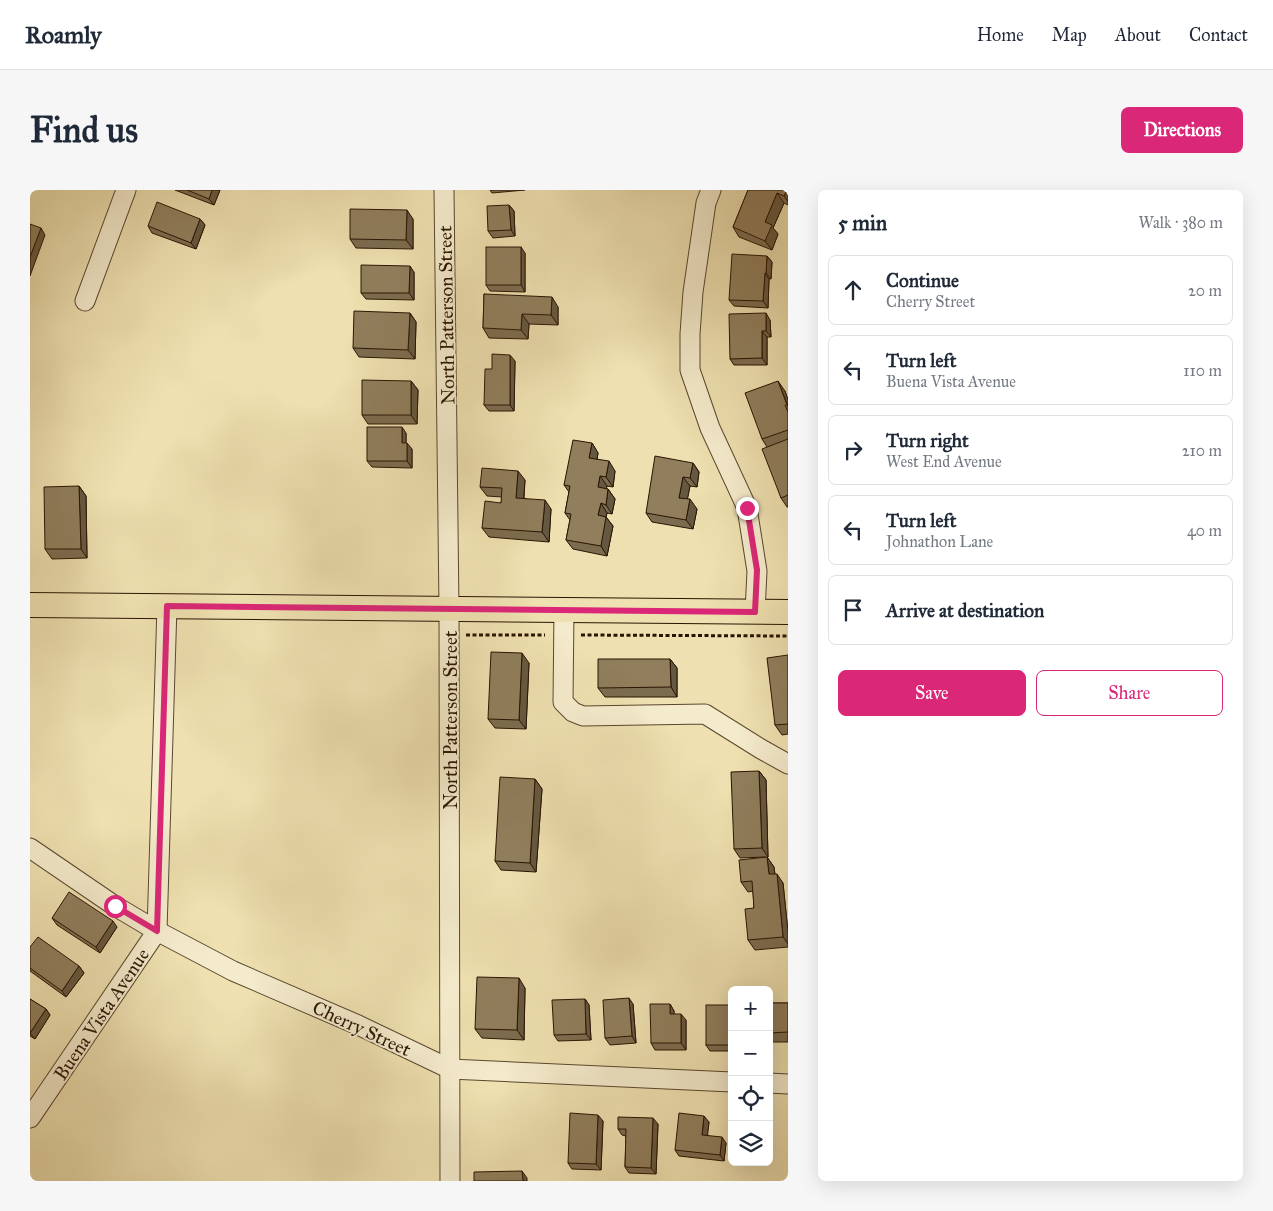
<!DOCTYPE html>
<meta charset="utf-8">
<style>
:root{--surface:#fff;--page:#f6f6f7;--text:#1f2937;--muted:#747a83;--line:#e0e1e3;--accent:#db2777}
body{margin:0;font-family:"IM FELL Great Primer",serif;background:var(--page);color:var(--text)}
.controls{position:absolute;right:15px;bottom:15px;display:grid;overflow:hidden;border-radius:8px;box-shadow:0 5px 20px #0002}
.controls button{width:45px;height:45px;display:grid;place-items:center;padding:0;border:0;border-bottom:1px solid var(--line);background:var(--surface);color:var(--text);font:25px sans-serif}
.stop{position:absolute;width:15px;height:15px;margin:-11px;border:4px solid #db2777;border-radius:50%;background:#fff}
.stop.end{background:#db2777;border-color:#fff;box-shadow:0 1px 5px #0008}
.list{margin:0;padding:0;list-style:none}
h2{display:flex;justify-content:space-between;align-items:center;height:65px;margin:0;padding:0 20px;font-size:21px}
h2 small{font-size:16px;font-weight:400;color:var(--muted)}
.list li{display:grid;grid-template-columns:32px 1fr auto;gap:15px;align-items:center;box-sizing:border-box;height:70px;margin:0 10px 10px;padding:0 10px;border:1px solid var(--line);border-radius:8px}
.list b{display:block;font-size:19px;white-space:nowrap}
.list p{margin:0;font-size:16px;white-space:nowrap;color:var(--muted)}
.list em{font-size:16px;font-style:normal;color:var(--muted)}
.actions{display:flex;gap:10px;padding:15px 20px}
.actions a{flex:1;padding:11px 0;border:1px solid var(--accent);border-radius:8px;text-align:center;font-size:18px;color:var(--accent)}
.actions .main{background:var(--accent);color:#fff}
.icon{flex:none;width:28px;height:28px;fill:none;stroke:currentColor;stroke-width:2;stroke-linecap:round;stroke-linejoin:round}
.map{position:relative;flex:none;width:758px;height:991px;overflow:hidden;border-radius:8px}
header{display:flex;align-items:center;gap:30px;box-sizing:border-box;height:70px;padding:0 25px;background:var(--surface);border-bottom:1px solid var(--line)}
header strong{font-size:24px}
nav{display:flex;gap:28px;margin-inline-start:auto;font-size:18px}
.intro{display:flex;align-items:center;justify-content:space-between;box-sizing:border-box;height:120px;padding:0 30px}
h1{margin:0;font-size:35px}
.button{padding:12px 22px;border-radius:8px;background:var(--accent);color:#fff;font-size:18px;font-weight:700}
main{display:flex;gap:30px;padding:0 30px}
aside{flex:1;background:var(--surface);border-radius:8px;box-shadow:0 5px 20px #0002}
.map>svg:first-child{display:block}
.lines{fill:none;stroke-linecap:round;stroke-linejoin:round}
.minor-casing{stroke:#5b472e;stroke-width:21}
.major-casing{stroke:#2a1402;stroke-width:26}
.path{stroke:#2a1402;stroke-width:3;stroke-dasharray:4 2.5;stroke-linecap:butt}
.minor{stroke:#f4ebcc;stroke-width:19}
.major{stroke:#eee0b0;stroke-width:24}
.wall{fill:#7c6c4f;stroke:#2a1402}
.shaded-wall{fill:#655840;stroke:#2a1402}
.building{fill:#907e5c;stroke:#2a1402}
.route{stroke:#db2777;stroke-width:6}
.labels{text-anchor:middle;stroke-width:4;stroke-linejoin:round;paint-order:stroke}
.street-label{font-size:19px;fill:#2a1402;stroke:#f4ebcc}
</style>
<header>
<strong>Roamly</strong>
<nav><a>Home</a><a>Map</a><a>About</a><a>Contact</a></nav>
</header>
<div class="intro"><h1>Find us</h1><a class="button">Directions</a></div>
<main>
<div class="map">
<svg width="758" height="991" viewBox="0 0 758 991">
<rect width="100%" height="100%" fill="#eee0b0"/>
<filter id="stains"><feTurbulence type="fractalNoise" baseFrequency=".004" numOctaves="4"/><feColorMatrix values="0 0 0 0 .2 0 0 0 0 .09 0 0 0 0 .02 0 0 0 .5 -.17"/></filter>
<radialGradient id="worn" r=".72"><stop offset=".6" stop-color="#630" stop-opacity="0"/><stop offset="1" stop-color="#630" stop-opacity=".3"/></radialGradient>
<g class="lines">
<g class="minor-casing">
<g id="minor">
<path d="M414,0L419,419L420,991"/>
<path d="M681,0L676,13L663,102L660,144V180L680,238L717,318L727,381L725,422"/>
<path d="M55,111L96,0"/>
<path d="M534,420L533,512L543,522L553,526L675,524L731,559L758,574"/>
<path d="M0,658L85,716L127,741L203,781L328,835L420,879L702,892"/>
<path d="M739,893L758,894"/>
<path d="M0,928L127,741L137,416"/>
</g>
</g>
<g class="major-casing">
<path id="major" d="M0,415L758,422"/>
</g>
<g class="path">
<path d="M436,445H515"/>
<path d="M551,445L758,446"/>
</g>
<use href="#minor" class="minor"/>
<use href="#major" class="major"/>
</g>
<g class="wall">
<path d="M145,0H190L184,15Z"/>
<path d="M460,0H495L462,3Z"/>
<path d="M718,0H758V15L754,13L743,38L748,44L742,60L709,47L703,37Z"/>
<path d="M479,15L484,21L485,46L463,48L458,41Z"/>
<path d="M170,29L175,35L166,59L122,43L118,36Z"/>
<path d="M383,29V59L326,58L320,49Z"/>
<path d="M495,63V102L460,101L456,95Z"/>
<path d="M737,66L742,72L741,89H739L738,118L704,116L699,110Z"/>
<path d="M384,82V110L336,109L331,103Z"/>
<path d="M454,104L528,117V135L499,134L498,149L459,148L453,138Z"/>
<path d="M380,123L386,132L385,169L329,167L323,158Z"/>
<path d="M740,130L741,147H737V175H704L700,169Z"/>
<path d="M485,171L484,221H459L454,215L462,179Z"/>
<path d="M381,191L388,200L387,234H338L332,225Z"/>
<path d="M755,201L758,210V317H757L751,308L737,257L732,249Z"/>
<path d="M376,243V253L382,259V278L342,277L337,271Z"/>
<path d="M562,253L568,263L567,269L585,281L583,297L577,296L576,299H578L585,309L582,324L577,323L576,327L583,336L577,366L543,359L536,350L540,330L535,323L539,302L534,295Z"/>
<path d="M663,273L669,282L667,297L660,296L657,309L667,319L663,339L622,332L616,323Z"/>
<path d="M495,290L494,308L521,319L519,352L459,347L452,338L471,313L472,307L457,306L450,297Z"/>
<path d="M49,296L56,306L57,368L22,369L15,359Z"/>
<path d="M758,465V544L752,545L745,535Z"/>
<path d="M640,469L647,478V507H575L568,498Z"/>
<path d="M499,473L496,539L465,538L458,529Z"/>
<path d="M729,581L736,590L738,667H737L744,677L745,684L753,693L758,742V757L725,760L718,750L724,718L723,701L718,702L711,692L735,667L710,668L704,659Z"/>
<path d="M505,589L512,599L506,682L471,680L465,671Z"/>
<path d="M22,728L87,737L70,763L27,735Z"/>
<path d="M0,757L49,776L54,783L36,807L0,781Z"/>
<path d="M495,798L494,850L452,848L445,839Z"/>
<path d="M0,809L16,819L20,825L5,849L0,846Z"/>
<path d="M555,809L559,815L561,850L528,851L524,845Z"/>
<rect x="739" y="813" width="19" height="39"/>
<path d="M603,814L606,853L580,855L575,848Z"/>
<path d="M640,814L644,821V824L656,830V860H625L621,853Z"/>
<path d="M702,815V861H680L676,855Z"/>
<path d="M573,931L571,980L542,979L538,973Z"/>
<path d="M679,932L677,945L696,953L694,971L649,966L645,960Z"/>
<path d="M628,934L626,984L599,983L595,977L596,946L592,945L588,939Z"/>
</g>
<g class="shaded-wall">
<path d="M182,0H190L184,15L179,9Z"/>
<path d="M757,0H758V12L754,6Z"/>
<path d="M747,3L754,13L743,38L748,44L742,60L735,51V32Z"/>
<path d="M479,15L484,21L485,46L481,40Z"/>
<path d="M377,20L383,29V59L376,50Z"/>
<path d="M170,29L175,35L166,59L161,53Z"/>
<path d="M11,38L15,45L0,86V67Z"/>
<path d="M491,57L495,63V102L491,95Z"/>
<path d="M737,66L742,72L741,89L736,83Z"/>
<path d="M380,76L384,82V110L379,103Z"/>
<path d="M735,83L739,89L738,118L733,111Z"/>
<path d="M522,107L528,117V135L521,125Z"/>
<path d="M380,123L386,132L385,169L378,160Z"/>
<path d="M736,123L740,130L741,147L736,141Z"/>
<path d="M492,124L499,134L498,149L491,140Z"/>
<path d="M732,141L737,147V175L732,168Z"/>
<path d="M480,165L485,171L484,221L480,215Z"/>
<path d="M381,191L388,200L387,234L381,225Z"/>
<path d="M748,191L755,201L758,210V216Z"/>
<path d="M372,237L376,243V259L372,253Z"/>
<path d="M377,253L382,259V278L377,271Z"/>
<path d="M562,253L568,263L566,277L559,268Z"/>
<path d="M579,271L585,281L583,297L576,287Z"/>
<path d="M663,273L669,282L667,297L660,288Z"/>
<path d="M488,281L495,290L493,317L486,308Z"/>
<path d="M570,286L577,296L574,307L568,297Z"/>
<path d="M653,287L660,296L656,317L649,308Z"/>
<path d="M49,296L56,306L57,368L51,359Z"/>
<path d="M578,299L585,309L582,324L576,315Z"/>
<path d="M660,309L667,319L663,339L656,330Z"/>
<path d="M515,310L521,319L519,352L512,342Z"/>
<path d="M571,313L577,323L576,327L583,336L577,366L571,356L568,325Z"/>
<path d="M492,463L499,473L496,539L489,530Z"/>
<path d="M640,469L647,478V507L641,497Z"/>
<path d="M729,581L736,590L738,667L732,658Z"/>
<path d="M505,589L512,599L506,682L500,673Z"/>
<path d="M737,667L744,677L746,694L739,684Z"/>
<path d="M747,684L753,693L758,742V754L753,747Z"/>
<path d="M83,731L87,737L70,763L66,757Z"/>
<path d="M49,776L54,783L36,807L32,801Z"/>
<path d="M489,788L495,798L494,850L487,840Z"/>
<path d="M599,808L603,814L606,853L602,846Z"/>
<path d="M555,809L559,815L561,850L556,844Z"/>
<path d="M640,814L644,821V830L640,824Z"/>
<path d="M16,819L20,825L5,849L0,843Z"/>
<path d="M651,824L656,830V860L651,853Z"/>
<path d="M568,925L573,931L571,980L566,974Z"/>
<path d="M674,926L679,932L677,951L672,945Z"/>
<path d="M623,928L628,934L626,984L621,978Z"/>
<path d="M692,947L696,953L694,971L690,965Z"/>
<path d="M492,981L497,988V991H493Z"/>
</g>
<g class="building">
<path d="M157,0H182L179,9Z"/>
<path d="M718,0H757L754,6L747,3L735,32L742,35L735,51L703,37Z"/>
<path d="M127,12L170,29L161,53L118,36Z"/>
<path d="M479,15L481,40L458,41L457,16Z"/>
<path d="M320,19L377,20L376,50L320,49Z"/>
<path d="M0,34L11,38L0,67Z"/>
<rect x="456" y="57" width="35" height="38"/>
<path d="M702,64L737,66L736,83H735L733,111L699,110Z"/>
<path d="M331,75L380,76L379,103H331Z"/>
<path d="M454,104L522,107L521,125L492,124L491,140L453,138Z"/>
<path d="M324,121L380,123L378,160L323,158Z"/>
<path d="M736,123V141H732V168L700,169L699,124Z"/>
<path d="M462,164L480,165V215H454L455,179H462Z"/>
<path d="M332,190L381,191V225H332Z"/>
<path d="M748,191L757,215H755L758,222V240L732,249L715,203Z"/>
<path d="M337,237H372V253H377V271H337Z"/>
<path d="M758,249V305L751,308L732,259Z"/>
<path d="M543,250L562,253L559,268L579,271L576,287L570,286L568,297L578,299L576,315L571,313L568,325L576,327L571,356L536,350L541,324L535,323L540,296L534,295Z"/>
<path d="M625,266L663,273L660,288L653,287L649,308L660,309L656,330L616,323Z"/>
<path d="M452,278L488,281L486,308L515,310L512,342L452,338L455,311L471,313L472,298L450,297Z"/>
<path d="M49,296L51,359H15L14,297Z"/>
<path d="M461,462L492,463L489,530L458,529Z"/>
<path d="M758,465V534L745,535L737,468Z"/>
<path d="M568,469H640L641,497L568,498Z"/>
<path d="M729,581L732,658L704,659L701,582Z"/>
<path d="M470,587L505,589L500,673L465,671Z"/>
<path d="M737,667L739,684H747L753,747L718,750L715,719L724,718L722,691L711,692L709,670Z"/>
<path d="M39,702L83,731L66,757L22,728Z"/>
<path d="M8,747L49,776L32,801L0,778V757Z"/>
<path d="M447,787L489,788L487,840L445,839Z"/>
<path d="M599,808L602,846L575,848L573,810Z"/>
<path d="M0,809L16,819L0,843Z"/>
<path d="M555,809L556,844L524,845L522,810Z"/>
<path d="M739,813H758V842L739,843Z"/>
<path d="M620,814H640V824H651V853H621Z"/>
<rect x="676" y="815" width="26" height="40"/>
<path d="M540,923L568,925L566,974L538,973Z"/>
<path d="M649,923L674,926L672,945L692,947L690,965L645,960Z"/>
<path d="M588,927L623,928L621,978L595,977L596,939H588Z"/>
<path d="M492,981L493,991H444V982Z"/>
</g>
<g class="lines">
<path class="route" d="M85,716L127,741L137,416L725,422L727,380L717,318"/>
</g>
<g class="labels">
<g class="street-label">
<text transform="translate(416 125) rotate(-91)" y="7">North Patterson Street</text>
<text transform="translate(420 530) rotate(-90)" y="7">North Patterson Street</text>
<text transform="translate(71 824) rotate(-56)" y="7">Buena Vista Avenue</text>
<text transform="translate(332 838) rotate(25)" y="7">Cherry Street</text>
</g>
</g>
<rect width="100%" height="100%" filter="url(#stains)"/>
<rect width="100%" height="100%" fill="url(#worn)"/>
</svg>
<div class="controls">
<button>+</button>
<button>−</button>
<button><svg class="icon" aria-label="locate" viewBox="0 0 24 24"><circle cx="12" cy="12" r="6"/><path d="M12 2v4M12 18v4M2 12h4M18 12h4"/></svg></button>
<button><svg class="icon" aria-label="layers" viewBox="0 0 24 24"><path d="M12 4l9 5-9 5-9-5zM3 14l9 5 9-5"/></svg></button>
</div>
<div class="stop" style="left:85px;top:716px"></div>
<div class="stop end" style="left:717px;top:318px"></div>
</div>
<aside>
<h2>5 min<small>Walk · 380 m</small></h2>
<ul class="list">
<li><svg class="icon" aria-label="ahead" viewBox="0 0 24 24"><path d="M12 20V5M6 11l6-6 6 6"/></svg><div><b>Continue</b><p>Cherry Street</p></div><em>20 m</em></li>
<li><svg class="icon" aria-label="left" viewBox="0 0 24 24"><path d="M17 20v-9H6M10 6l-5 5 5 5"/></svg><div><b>Turn left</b><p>Buena Vista Avenue</p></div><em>110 m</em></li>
<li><svg class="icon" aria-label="right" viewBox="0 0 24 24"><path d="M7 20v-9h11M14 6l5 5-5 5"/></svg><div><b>Turn right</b><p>West End Avenue</p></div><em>210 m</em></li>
<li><svg class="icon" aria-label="left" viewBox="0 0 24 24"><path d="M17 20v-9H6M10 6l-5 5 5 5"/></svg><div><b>Turn left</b><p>Johnathon Lane</p></div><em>40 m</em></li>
<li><svg class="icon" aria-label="arrive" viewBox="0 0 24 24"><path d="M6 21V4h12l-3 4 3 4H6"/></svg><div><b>Arrive at destination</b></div></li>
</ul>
<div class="actions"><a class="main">Save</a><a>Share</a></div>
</aside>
</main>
